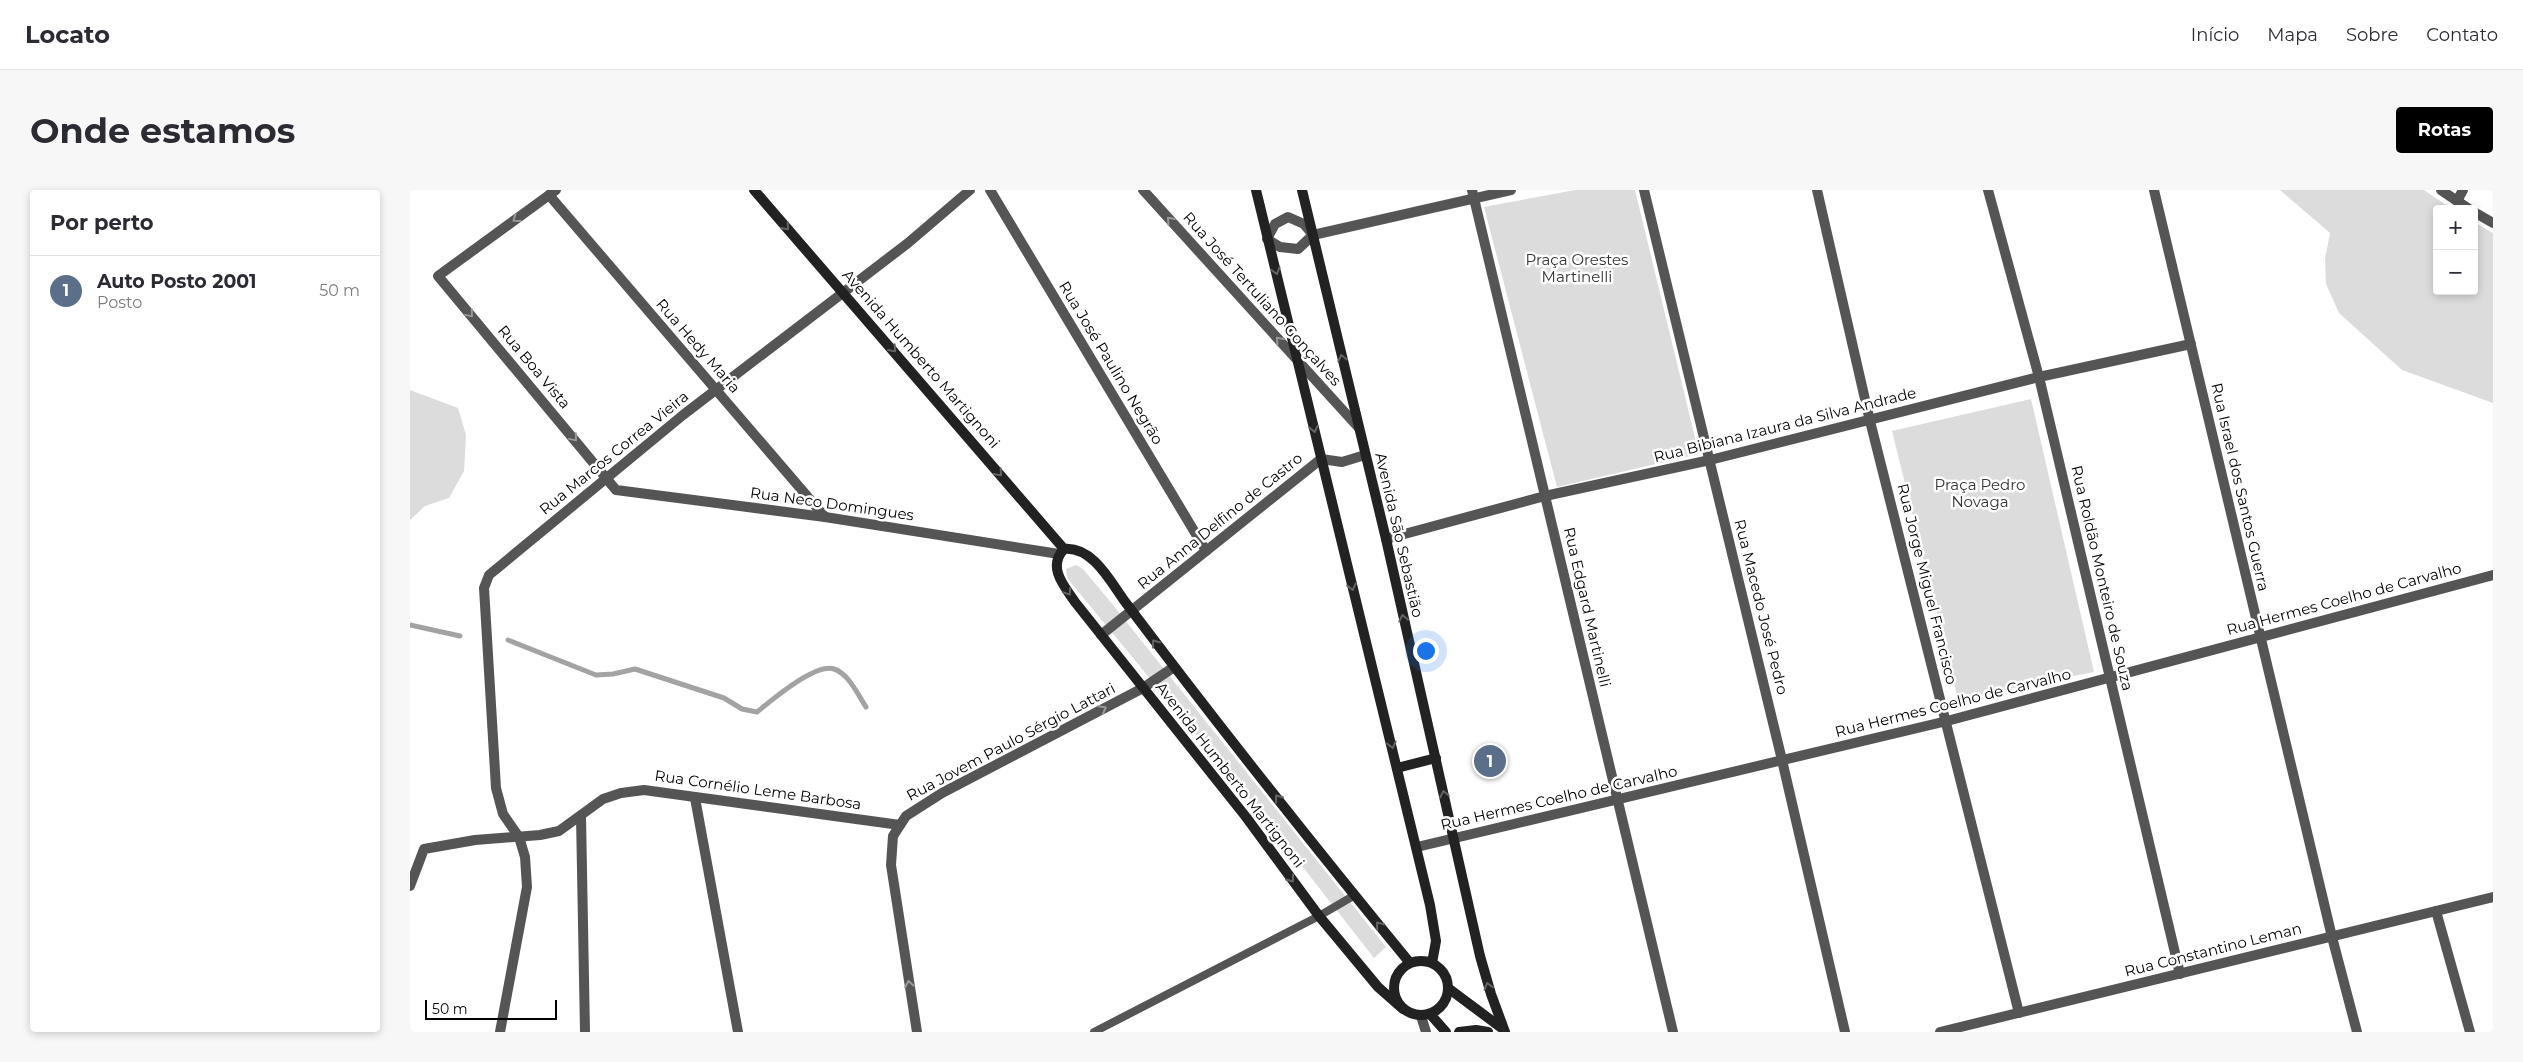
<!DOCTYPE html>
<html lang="pt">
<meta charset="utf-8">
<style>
:root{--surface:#fff;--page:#f7f7f7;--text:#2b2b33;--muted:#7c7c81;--line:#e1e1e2;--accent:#000}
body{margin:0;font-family:Montserrat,sans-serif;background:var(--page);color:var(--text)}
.controls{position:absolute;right:15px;top:15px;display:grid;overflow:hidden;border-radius:5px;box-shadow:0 2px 8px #0003}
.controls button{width:45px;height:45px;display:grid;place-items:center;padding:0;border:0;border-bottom:1px solid var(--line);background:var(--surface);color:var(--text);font:25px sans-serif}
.scale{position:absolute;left:15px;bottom:12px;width:132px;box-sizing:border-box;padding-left:5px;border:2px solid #000;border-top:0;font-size:14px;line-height:18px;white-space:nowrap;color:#000;-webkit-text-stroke:4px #fff;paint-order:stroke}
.you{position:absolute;left:1015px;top:460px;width:18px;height:18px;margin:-12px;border:4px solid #fff;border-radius:50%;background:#1a73e8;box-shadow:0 0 0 8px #1a73e833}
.badge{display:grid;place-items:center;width:32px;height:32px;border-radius:50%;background:var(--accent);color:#fff;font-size:16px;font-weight:700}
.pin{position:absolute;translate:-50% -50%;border:2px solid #fff;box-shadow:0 1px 5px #0006}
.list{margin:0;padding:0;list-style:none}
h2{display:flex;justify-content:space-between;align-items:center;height:65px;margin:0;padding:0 20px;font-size:21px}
h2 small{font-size:16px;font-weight:400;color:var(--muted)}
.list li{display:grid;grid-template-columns:32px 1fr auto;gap:15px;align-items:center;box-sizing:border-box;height:70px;padding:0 20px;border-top:1px solid var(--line)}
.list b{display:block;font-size:19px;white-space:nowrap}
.list p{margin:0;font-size:16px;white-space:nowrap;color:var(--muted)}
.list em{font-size:16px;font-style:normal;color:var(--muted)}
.map{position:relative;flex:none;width:2083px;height:842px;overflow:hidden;border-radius:5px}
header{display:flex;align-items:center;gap:30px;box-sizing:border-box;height:70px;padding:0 25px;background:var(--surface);border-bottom:1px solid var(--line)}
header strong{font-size:24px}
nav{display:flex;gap:28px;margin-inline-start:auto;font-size:18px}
.intro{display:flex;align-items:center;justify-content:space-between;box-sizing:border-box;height:120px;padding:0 30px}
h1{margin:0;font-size:35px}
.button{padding:12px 22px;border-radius:5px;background:var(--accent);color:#fff;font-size:18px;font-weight:700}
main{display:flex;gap:30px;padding:0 30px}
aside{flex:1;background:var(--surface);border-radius:5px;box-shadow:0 2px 8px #0003}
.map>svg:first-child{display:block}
.green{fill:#dcdcdc}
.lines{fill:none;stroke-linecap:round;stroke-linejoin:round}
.stream{stroke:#a3a3a3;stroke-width:5}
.lane{stroke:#555;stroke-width:8}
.street{stroke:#555;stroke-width:10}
.secondary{stroke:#222;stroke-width:10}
.oneway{stroke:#999}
.oneway2{stroke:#646464}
.labels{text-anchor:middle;stroke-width:5;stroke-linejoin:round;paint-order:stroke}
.park-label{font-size:15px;fill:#333;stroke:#fff}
.street-label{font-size:15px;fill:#000;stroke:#fff}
</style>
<header>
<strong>Locato</strong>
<nav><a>Início</a><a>Mapa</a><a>Sobre</a><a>Contato</a></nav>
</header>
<div class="intro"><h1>Onde estamos</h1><a class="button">Rotas</a></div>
<main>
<aside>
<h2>Por perto<small></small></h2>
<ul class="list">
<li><span class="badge" style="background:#5c6f8a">1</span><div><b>Auto Posto 2001</b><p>Posto</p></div><em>50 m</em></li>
</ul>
</aside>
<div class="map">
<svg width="2083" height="842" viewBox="0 0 2083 842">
<rect width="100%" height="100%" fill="#fff"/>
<g class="green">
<path d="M1165,0H1225L1289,264L1147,297L1074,17Z"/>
<path d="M1870,0H2014L2042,19H2027V101H2064V32L2083,43V213L1992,180L1929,123L1916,94L1915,69L1920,43Z"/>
<path d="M0,200L48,218L56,245L54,281L39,308L15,316L0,330Z"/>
<path d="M1621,209L1684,482L1548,509L1482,241Z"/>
<path d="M666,375L673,379L699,410L976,757L964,768L846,617L657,388L656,379Z"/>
</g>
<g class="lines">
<g class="stream">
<path d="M0,435L50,446"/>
<path d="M98,450L186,485L203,484L225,479L314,508L332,519L347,522C362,510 405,473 424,479C439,484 448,505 456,517"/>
</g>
<path class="lane" d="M684,842L909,726L945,705"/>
<g class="street">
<path d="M146,0L28,86L206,300L415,327L649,364"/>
<path d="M580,0L796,361"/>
<path d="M733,0L949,238"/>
<path d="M1062,0L1263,842"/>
<path d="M1234,0L1372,570L1435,842"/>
<path d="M1407,0L1460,231L1609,823"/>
<path d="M1578,0L1629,187L1770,784"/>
<path d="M1744,0L1922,747L1947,842"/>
<path d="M2031,0L2059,19"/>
<path d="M139,5L415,327"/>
<path d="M2047,11L2053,0"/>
<path d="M2064,22L2083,33"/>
<path d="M878,27L894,34L903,45L888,59L870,57L857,49L865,34Z"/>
<path d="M903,45L1101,0"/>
<path d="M976,349L1135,306L1300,270L1629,187L1781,154"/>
<path d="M691,445L911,269L932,272L955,265"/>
<path d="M285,608L328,842"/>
<path d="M171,626L175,842"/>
<path d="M1007,657L1537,531L2083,385"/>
<path d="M0,696L14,659L65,650L130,645L149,641L193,609L211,603L234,600L490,635"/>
<path d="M2026,721L2060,842"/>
<path d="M1011,826L1016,842"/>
<path d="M90,842L117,697L115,667L109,647L93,624L86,598L74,398L79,385L273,225L498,53L560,0"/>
<path d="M507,842L481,675L483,646L496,626L532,603L733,498L764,477"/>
<path d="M1530,842L2083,707"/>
</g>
<g class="secondary">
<path d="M344,0L654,359"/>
<path d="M846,0L1020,715L1026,751L1022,773"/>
<path d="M892,0L976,349L1070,766L1081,804L1095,842"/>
<path d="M987,578L1026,568"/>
<circle cx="1011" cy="798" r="27"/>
<path d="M1038,798L1093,839"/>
<path d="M993,819L968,797L909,726L836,627L665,412C654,396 637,377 654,359C683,356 701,393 716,413C808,535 903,655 1000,773"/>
<path d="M1020,824L1036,842"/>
<path d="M1049,842L1066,840L1078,842"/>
</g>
</g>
<defs><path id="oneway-chevron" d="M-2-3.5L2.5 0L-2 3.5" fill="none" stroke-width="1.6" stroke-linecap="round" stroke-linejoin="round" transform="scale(1.25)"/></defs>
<g class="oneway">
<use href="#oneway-chevron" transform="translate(106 29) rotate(144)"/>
<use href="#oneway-chevron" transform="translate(760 30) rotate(-132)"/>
<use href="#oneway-chevron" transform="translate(60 124) rotate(50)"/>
<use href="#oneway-chevron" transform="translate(869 150) rotate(-132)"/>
<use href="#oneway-chevron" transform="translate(164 248) rotate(50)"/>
<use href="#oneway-chevron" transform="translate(693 519) rotate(-28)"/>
<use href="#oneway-chevron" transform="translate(499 794) rotate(-99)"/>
</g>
<g class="oneway2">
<use href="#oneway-chevron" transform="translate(376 37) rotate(49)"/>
<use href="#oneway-chevron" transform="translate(866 81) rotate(75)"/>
<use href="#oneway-chevron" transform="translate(483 159) rotate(49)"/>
<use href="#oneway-chevron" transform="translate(932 168) rotate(-103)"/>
<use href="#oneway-chevron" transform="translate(904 239) rotate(78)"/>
<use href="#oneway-chevron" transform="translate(589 283) rotate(49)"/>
<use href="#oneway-chevron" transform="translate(942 397) rotate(76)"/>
<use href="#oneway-chevron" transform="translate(658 402) rotate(57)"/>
<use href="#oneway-chevron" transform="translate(993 428) rotate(-103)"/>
<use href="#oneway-chevron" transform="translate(745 453) rotate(-127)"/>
<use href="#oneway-chevron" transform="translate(982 555) rotate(76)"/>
<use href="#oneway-chevron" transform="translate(1034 604) rotate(-102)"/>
<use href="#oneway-chevron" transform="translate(868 608) rotate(-128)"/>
<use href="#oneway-chevron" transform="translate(881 689) rotate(54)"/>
<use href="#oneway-chevron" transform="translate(969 735) rotate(-129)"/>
<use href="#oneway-chevron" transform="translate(1078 796) rotate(-106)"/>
</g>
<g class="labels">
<g class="park-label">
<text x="1167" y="75">Praça Orestes<tspan x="1167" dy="17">Martinelli</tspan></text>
<text x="1570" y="300">Praça Pedro<tspan x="1570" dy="17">Novaga</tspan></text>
</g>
<g class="street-label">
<text transform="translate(852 109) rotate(48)" y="5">Rua José Tertuliano Gonçalves</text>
<text transform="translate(288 156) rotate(49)" y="5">Rua Hedy Maria</text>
<text transform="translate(511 169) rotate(49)" y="5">Avenida Humberto Martignoni</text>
<text transform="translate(701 173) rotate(59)" y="5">Rua José Paulino Negrão</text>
<text transform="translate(124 177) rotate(50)" y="5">Rua Boa Vista</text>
<text transform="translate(1375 235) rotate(-14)" y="5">Rua Bibiana Izaura da Silva Andrade</text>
<text transform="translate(204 263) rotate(-39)" y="5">Rua Marcos Correa Vieira</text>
<text transform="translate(1830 297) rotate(77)" y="5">Rua Israel dos Santos Guerra</text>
<text transform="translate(422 314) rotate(8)" y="5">Rua Neco Domingues</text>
<text transform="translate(810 331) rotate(-39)" y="5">Rua Anna Delfino de Castro</text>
<text transform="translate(989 345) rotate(77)" y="5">Avenida São Sebastião</text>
<text transform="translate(1692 388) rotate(77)" y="5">Rua Roldão Monteiro de Souza</text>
<text transform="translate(1517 394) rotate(76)" y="5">Rua Jorge Miguel Francisco</text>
<text transform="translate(1934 409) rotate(-15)" y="5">Rua Hermes Coelho de Carvalho</text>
<text transform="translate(1177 417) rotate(77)" y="5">Rua Edgard Martinelli</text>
<text transform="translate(1351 417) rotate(76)" y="5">Rua Macedo José Pedro</text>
<text transform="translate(1543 513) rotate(-14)" y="5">Rua Hermes Coelho de Carvalho</text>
<text transform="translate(601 552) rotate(-28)" y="5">Rua Jovem Paulo Sérgio Lattari</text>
<text transform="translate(820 585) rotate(52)" y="5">Avenida Humberto Martignoni</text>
<text transform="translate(348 600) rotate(8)" y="5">Rua Cornélio Leme Barbosa</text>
<text transform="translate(1149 608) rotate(-13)" y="5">Rua Hermes Coelho de Carvalho</text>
<text transform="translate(1803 760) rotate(-14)" y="5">Rua Constantino Leman</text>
</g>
</g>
</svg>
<div class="controls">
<button>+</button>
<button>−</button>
</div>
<div class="scale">50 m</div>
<div class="you"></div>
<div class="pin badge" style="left:1080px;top:571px;background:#5c6f8a">1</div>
</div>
</main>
